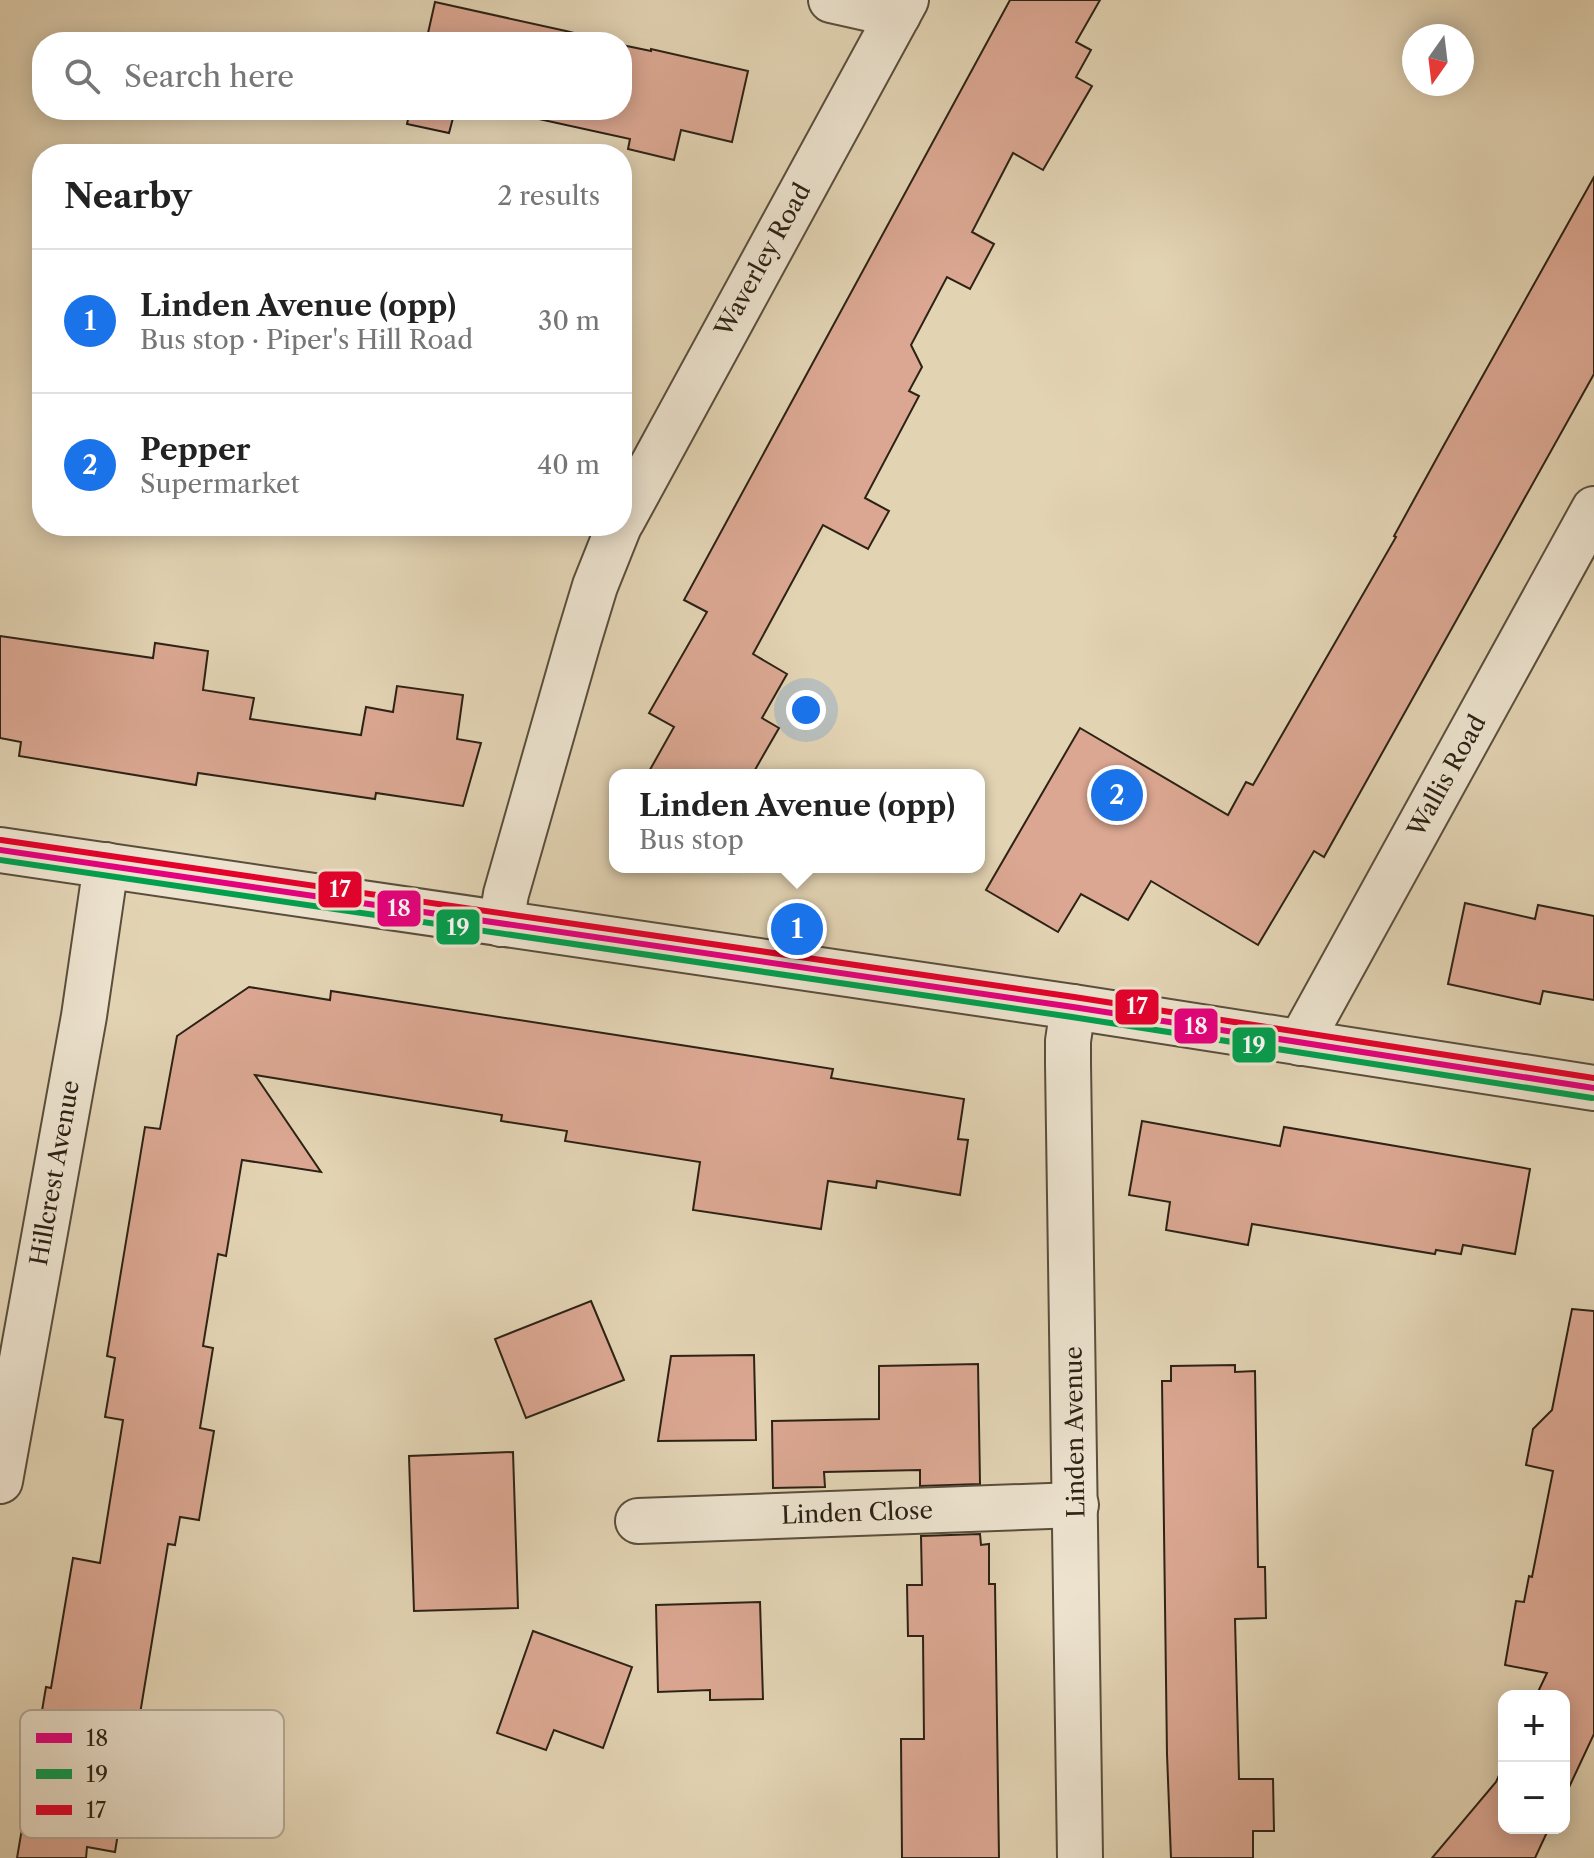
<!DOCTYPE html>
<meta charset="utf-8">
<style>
:root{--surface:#fff;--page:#f2f2f2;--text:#222;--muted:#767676;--line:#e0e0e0;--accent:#1a73e8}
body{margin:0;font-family:"Libre Caslon Text",serif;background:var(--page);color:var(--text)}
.controls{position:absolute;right:24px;bottom:24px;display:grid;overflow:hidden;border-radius:16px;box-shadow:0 4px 20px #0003}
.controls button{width:72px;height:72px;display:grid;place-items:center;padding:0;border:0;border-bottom:2px solid var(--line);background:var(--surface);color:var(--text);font:40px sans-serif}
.compass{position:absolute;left:1402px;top:24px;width:72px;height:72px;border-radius:50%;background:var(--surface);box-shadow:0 4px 20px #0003;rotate:194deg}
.you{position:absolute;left:806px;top:710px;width:28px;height:28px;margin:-20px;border:6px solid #fff;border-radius:50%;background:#1a73e8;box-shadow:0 0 0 12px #1a73e833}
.badge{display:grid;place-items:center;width:52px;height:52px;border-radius:50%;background:var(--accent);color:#fff;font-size:26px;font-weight:700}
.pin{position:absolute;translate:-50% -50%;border:4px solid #fff;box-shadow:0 2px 8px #0006}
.popup{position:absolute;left:609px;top:769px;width:376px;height:104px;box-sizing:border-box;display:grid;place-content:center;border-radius:16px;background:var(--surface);filter:drop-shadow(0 2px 6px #0005);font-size:26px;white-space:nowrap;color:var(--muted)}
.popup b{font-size:30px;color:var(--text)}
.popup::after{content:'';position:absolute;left:50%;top:100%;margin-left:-16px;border:16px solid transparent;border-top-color:var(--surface)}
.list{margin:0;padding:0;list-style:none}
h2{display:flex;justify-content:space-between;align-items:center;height:104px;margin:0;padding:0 32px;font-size:34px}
h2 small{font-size:26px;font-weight:400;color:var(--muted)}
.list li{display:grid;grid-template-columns:52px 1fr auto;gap:24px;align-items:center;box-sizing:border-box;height:144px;padding:0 32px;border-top:2px solid var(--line)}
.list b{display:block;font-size:30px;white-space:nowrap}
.list p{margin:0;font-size:26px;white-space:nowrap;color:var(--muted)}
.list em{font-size:26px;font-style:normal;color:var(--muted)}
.icon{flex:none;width:44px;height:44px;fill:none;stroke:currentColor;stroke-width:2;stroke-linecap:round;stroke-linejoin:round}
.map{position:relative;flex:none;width:1594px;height:1858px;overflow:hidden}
.search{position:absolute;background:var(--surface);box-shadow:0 4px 20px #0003;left:32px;top:32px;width:600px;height:88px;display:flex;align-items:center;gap:20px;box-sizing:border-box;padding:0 28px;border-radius:32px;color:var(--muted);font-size:30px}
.panel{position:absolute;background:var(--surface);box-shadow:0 4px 20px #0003;left:32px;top:144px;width:600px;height:392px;border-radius:32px}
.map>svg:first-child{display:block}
.building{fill:#dba792;stroke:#2c2215;stroke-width:2}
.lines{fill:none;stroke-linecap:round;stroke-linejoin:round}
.minor-casing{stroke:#5a4e3c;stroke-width:48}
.minor{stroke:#ece2ce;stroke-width:44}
.bus-1-casing{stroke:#ece2ce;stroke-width:12}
.bus-2-casing{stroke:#ece2ce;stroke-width:12}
.bus-3-casing{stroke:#ece2ce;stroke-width:12}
.bus-1{stroke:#e5007d;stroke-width:6}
.bus-2{stroke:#029f4e;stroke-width:6}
.bus-3{stroke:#e4002b;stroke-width:6}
.labels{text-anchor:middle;stroke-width:6;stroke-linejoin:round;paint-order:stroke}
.street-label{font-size:24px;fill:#2c2215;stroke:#ece2ce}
.key{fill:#ece2ce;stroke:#b2a896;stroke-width:2}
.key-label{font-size:22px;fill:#2c2215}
.line-badge{stroke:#ece2ce;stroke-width:3}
.badge-label{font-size:22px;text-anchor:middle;font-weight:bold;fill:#fff}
</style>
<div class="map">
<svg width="1594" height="1858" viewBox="0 0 1594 1858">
<rect width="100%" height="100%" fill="#e2d3b3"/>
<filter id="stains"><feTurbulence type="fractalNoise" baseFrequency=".0025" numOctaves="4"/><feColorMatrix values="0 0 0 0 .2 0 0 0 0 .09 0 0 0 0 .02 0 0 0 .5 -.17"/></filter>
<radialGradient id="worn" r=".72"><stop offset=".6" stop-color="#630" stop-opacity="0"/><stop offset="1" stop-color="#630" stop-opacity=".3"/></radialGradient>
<g class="building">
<path d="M1010,0H1100L1076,42L1091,50L1076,77L1092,86L1043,170L1013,153L972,232L994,244L970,289L947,277L911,345L922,367L909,391L919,396L865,498L889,511L868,549L823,525L753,654L787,674L762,718L779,728L752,775H647L674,727L649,713L707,612L684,600Z"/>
<path d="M435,2L566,31L611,42H426Z"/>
<path d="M622,45L651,51V49L748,71L732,142L681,130L674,160L628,149L630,139L498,110H622Z"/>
<path d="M410,110H458L456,118H453L449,133L407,124Z"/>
<path d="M1594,177V374L1324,857L1314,851L1258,945L1151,881L1128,920L1081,894L1058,932L986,890L1080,728L1228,815L1246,782L1253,785L1396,537L1394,536L1444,445Z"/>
<path d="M0,636L153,658L155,643L208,651L203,690L254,698L250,719L361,735L366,707L393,712L397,686L463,695L457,739L481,743L463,806L376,793L375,799L198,773L196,785L19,756L21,742L0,738Z"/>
<path d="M1465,903L1535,919L1538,905L1594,916V1000L1543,991L1540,1004L1448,984Z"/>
<path d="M249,987L330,1000L331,991L700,1048L833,1069L831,1078L964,1099L958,1139L968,1140L960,1195L877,1181L876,1188L828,1181L821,1229L693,1210L700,1162L565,1141L567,1131L501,1121L502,1115L255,1075L321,1172L242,1160L226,1256L218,1254L203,1346L213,1348L200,1428L214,1431L199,1520L180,1517L175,1545L168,1544L139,1720L147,1731L131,1817L121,1815L115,1852L87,1847L86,1858H17L46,1687L51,1688L73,1558L100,1563L123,1420L105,1417L115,1358L107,1356L145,1127L160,1129L177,1036Z"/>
<path d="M1142,1121L1280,1146L1284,1127L1530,1169L1515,1254L1463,1245L1461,1254L1436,1250L1435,1254L1252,1224L1248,1245L1166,1230L1170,1202L1129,1195Z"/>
<path d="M591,1301L624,1380L526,1418L495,1339Z"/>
<path d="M1572,1309L1594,1311V1734L1564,1798V1696H1536L1547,1673L1505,1665L1516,1601L1524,1602L1529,1576L1532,1577L1553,1471L1526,1465L1533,1429L1552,1410Z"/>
<path d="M754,1355L756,1440L658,1441L671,1356Z"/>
<path d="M978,1364L980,1484L920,1486V1470L824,1472L825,1487L773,1488L772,1421L879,1419V1366Z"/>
<path d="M1235,1365V1372L1255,1371L1258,1567H1265L1266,1618L1235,1619L1239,1779H1273L1274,1831H1253V1858H1171L1167,1754L1162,1381H1171V1366Z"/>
<path d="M513,1452L518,1608L414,1611L409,1456Z"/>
<path d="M980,1534L981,1545L989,1544V1584H995L999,1858H902L901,1739H924L923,1636H908L907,1585H922L921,1536Z"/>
<path d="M760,1602L763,1699L710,1700V1690L658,1692L656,1605Z"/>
<path d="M533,1631L632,1667L603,1748L554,1730L546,1750L497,1733Z"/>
<path d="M1504,1764V1828H1549L1535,1858H1432L1496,1782Z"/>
</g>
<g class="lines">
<g class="minor-casing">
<g id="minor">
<path d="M831,0L898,15"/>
<path d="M622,521L906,0"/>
<path d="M0,850L1073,1007L1594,1088"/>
<path d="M501,924L506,894L578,642L595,586L619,526"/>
<path d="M1073,1007L1068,1041V1064L1080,1858"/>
<path d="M1300,1043L1594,509"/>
<path d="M0,1481L84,1016L106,865"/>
<path d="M638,1521L1076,1505"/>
</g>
</g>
<use href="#minor" class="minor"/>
<g class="bus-1-casing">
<path id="bus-1" d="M0,850L1073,1007L1594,1088"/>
</g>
<g class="bus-2-casing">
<path id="bus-2" d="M0,860L1072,1017L1592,1098"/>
</g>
<g class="bus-3-casing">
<path id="bus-3" d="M1,840L1074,997L1594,1078"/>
</g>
<use href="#bus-1" class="bus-1"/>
<use href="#bus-2" class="bus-2"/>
<use href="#bus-3" class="bus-3"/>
</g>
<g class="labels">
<g class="street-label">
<text transform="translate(763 260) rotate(-61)" y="8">Waverley Road</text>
<text transform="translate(1447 776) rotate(-61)" y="8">Wallis Road</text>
<text transform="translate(55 1173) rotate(-80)" y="8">Hillcrest Avenue</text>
<text transform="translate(1075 1432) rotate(-91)" y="8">Linden Avenue</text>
<text transform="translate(857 1513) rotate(-2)" y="8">Linden Close</text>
</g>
</g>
<rect x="20" y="1710" width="264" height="128" rx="12" class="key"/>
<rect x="36" y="1733" width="36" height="10" fill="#e5007d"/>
<rect x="36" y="1769" width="36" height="10" fill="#029f4e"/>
<rect x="36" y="1805" width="36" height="10" fill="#e4002b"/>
<g class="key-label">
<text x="86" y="1746">18</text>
<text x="86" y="1782">19</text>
<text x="86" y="1818">17</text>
</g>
<g class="line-badge">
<rect x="317" y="870" width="46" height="39" rx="8" fill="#e4002b"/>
<rect x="376" y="889" width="46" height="39" rx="8" fill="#e5007d"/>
<rect x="435" y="908" width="46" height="38" rx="8" fill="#029f4e"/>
<rect x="1114" y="988" width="46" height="38" rx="8" fill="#e4002b"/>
<rect x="1173" y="1007" width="46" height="38" rx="8" fill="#e5007d"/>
<rect x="1231" y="1026" width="46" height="38" rx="8" fill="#029f4e"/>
</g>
<g class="badge-label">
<text x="340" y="897">17</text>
<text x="399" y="916">18</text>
<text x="458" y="935">19</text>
<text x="1137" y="1014">17</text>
<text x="1196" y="1034">18</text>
<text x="1254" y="1053">19</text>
</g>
<rect width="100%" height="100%" filter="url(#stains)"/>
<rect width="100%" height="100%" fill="url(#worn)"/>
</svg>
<div class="controls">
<button>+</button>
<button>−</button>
</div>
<svg class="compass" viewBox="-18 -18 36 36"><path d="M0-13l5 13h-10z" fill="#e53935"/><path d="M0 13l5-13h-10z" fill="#767676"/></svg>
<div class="you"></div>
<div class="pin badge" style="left:797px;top:929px">1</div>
<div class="popup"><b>Linden Avenue (opp)</b>Bus stop</div>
<div class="pin badge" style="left:1117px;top:795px">2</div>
<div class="search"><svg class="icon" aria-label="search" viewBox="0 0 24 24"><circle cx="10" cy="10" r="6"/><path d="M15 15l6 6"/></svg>Search here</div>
<section class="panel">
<h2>Nearby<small>2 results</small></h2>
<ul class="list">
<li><span class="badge">1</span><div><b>Linden Avenue (opp)</b><p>Bus stop · Piper's Hill Road</p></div><em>30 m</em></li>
<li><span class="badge">2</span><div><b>Pepper</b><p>Supermarket</p></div><em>40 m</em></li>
</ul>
</section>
</div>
